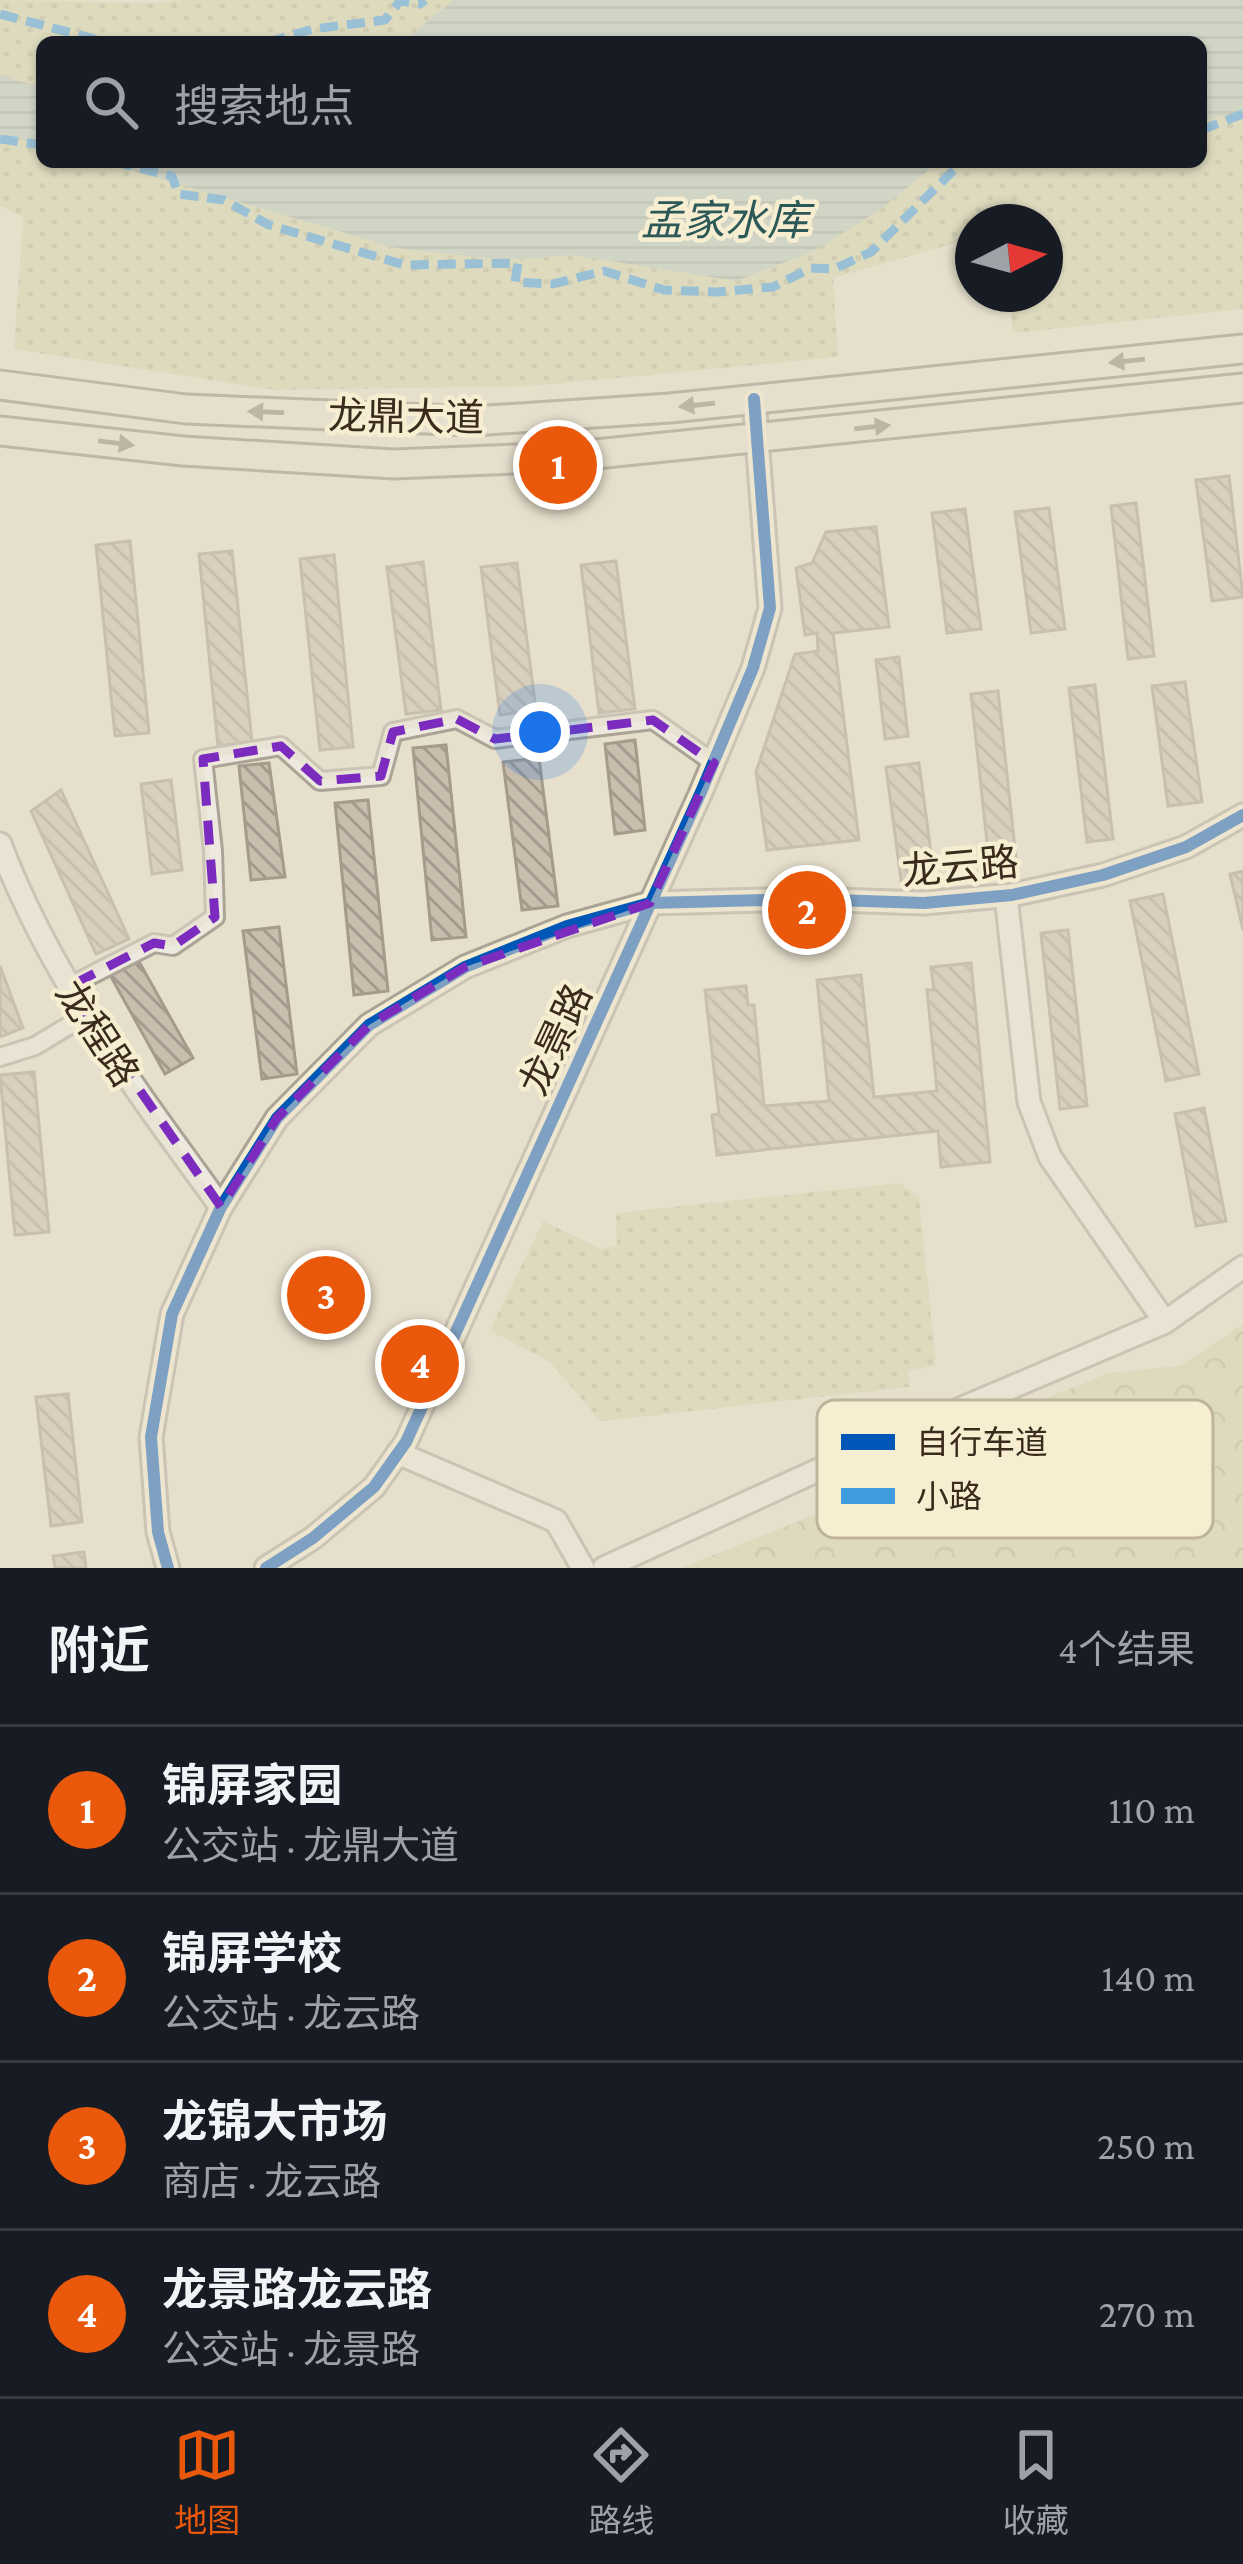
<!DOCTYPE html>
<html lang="zh">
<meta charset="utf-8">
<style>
:root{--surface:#171b24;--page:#20242c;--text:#f1f3f6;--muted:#9ea1a6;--line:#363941;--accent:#ea580c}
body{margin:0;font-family:"Crimson Pro","Noto Sans SC",serif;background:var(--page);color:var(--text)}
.compass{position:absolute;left:955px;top:204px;width:108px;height:108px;border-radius:50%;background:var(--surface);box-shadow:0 3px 9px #0004;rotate:84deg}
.you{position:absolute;left:540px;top:732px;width:42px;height:42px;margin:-30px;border:9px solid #fff;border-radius:50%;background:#1a73e8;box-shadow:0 0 0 18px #1a73e833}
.badge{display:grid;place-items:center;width:78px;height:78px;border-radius:50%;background:var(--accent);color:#fff;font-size:39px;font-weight:700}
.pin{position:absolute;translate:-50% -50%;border:6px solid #fff;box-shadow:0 3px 12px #0006}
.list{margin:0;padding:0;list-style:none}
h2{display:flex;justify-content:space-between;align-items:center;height:156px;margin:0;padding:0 48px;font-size:51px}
h2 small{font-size:39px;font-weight:400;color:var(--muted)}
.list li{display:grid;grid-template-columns:78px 1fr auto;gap:36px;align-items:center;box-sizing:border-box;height:168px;padding:0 48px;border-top:3px solid var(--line)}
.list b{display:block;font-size:45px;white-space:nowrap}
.list p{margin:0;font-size:39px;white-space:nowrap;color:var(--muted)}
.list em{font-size:39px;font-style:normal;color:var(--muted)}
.icon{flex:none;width:66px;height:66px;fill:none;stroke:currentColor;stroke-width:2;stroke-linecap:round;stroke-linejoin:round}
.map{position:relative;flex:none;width:1243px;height:1568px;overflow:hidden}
.search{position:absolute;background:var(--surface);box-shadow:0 3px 9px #0004;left:36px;right:36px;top:36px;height:132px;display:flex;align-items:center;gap:30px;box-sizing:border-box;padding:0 42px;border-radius:18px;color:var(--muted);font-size:45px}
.sheet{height:828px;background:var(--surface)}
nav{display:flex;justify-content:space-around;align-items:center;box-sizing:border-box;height:168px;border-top:3px solid var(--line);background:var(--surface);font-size:33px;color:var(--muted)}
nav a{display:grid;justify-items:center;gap:6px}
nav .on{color:var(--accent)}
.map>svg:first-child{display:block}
.forest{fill:url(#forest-crowns)}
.park{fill:url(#park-dots);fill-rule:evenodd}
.water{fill:url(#water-rules)}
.building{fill:url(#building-back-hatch);stroke:#a69a8b;stroke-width:3}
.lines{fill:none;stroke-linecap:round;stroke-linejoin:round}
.minor-casing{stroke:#aba395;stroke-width:22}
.tertiary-casing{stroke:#aba395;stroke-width:27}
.primary-casing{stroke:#90897c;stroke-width:33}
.minor{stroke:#ede9de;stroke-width:16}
.tertiary{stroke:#ede9de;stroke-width:21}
.primary{stroke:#e5dfcf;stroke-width:27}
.quiet{stroke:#3e9cdf;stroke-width:9;stroke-dasharray:18 9;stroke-linecap:butt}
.cycleway-casing{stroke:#f7edd1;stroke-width:20}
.cycleway{stroke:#0057b8;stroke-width:12}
.oneway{fill:#8f8676}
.marked{fill:none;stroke:#7b2cbf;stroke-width:9;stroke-dasharray:24 15;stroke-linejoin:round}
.labels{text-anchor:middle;stroke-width:9;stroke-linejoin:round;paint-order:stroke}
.street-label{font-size:39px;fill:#392c1d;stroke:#f7edd1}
.water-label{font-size:42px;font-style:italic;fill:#2c5958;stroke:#f7edd1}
.key{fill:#f7edd1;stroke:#beb39b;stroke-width:3}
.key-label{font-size:33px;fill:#392c1d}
</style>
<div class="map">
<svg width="1243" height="1568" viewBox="0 0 1243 1568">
<defs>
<pattern id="forest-crowns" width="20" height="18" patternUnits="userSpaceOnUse" patternTransform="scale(3)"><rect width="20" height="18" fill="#d4d6ae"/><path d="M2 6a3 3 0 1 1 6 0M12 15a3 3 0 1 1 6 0" fill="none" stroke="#b7b895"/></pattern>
<pattern id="park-dots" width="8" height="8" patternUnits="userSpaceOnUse" patternTransform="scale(3)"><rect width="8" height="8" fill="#d4d6ae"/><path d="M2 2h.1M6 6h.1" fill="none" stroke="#b7b895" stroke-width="1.8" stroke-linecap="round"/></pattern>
<pattern id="water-rules" width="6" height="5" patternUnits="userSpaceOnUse" patternTransform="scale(3)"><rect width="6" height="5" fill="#b8cbbf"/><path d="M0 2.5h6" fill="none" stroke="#9faea4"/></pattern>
<pattern id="building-back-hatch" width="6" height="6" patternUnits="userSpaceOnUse" patternTransform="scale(3)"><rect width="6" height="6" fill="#c9bdad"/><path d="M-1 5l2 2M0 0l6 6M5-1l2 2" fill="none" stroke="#a49a8c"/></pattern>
</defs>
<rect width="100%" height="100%" fill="#e6dfcc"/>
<path class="forest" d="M1243,1324V1568H681L819,1513L993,1420L1109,1373L1180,1366Z"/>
<g class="park">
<path d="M0,0L154,3L185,0H1243V309L1013,333L1008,294H1045V222H973V238L833,278L838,357L530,386L275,390L14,349L23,218L0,205ZM42,42H1201V162H42Z"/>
<path d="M900,1183L919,1197L936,1366L908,1370L909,1387L601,1421L550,1362L490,1331L543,1221L602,1249L617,1245L616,1213Z"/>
</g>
<g class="water">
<path d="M453,0H1243V111L1201,121V42H403Z"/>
<path d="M0,75L42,88V145L0,133Z"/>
<path d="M103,162H939L878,211L814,251L736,281L573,255L504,260L396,248Z"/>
</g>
<g class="building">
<path d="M1229,476L1243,597L1212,601L1196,480Z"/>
<path d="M1136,503L1154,656L1128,659L1111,506Z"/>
<path d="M1049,508L1065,629L1031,633L1015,512Z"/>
<path d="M965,509L981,629L947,633L932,513Z"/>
<path d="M876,527L889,627L833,633L859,840L767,850L756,772L795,654L818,651L817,633L805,635L796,568L812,563L826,532Z"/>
<path d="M130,541L149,733L115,736L96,545Z"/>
<path d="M232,551L252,742L218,746L199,554Z"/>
<path d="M334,555L353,747L320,750L300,559Z"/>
<path d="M616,561L635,709L599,713L581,565Z"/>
<path d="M423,562L441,710L406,714L387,567Z"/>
<path d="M517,563L536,710L500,715L481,567Z"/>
<path d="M899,657L908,736L885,739L876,660Z"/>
<path d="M1185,682L1202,802L1168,806L1152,686Z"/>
<path d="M1095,685L1113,839L1087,842L1069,688Z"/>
<path d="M998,691L1017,867L990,870L971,694Z"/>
<path d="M635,740L645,830L615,834L605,744Z"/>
<path d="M446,745L466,937L432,940L413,748Z"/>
<path d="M539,758L558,906L522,910L503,762Z"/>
<path d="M269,763L285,877L251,880L239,766Z"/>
<path d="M919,763L935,883L902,887L886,767Z"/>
<path d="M171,780L182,870L152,874L141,784Z"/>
<path d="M61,790L129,939L96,954L31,811Z"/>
<path d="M368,800L388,991L354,995L335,803Z"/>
<path d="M1243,871V930L1230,874Z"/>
<path d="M1163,894L1199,1074L1166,1081L1130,901Z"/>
<path d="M279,927L297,1074L262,1079L243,931Z"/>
<path d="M1068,930L1087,1106L1060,1109L1041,933Z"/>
<path d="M137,958L193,1058L165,1074L109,973Z"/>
<path d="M971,963L990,1162L941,1167L938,1131L717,1155L712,1115L719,1114L705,990L746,986L748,1005H754L764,1106L829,1101L817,980L861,975L874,1097L937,1091L927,990H934L931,967Z"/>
<path d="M0,966L23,1028L0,1037Z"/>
<path d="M34,1072L49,1232L15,1235L0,1075Z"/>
<path d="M1204,1108L1226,1221L1196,1226L1175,1114Z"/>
<path d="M68,1394L82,1522L51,1526L36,1397Z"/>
<path d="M84,1552L86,1568H55L53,1556Z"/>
</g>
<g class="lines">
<g class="minor-casing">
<g id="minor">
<path d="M68,987L154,943L173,946L215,917L213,851L203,759L281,746L320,781L381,776L393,732L457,719L495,739L653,720L714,763"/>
<path d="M0,1057L35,1046L85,1016"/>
</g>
</g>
<g class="tertiary-casing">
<g id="tertiary">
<path d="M0,844C51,979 137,1091 221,1207"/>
<path d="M1006,896L1029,1102L1050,1157L1165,1322"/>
<path d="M398,1453L556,1521L583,1568"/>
<path d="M168,1568L158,1532L151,1437L172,1314L221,1207L277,1118L369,1025L465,967L567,926L650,903L805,899L924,903L1012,895L1103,875L1186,847L1243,815"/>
<path d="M266,1568L313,1538L374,1487L406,1442L701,792L753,668L770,608L754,399"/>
<path d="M604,1568L838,1461L1165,1322L1243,1267"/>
</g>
</g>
<g class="primary-casing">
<g id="primary">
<path d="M0,385L186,409L473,421L670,408L1243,349"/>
<path d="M0,431L183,451L394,464L566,457L1243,388"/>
</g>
</g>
<use href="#minor" class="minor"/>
<use href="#tertiary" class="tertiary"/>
<use href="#primary" class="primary"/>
<g class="quiet">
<path d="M0,14L106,42"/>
<path d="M139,42H155"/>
<path d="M268,42L313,29L385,20L400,1L420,4L425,0"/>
<path d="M1201,130L1243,114"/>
<path d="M0,139L42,145"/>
<path d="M114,162L172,176L178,194L224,200L269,225L405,265L518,263L515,282L553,284L604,271L664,290L717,292L773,287L811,268L834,269L871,252L962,162"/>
</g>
<g class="cycleway-casing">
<g id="cycleway">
<path d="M168,1568L158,1532L151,1437L172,1314L221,1207L277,1118L369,1025L465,967L567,926L650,903L805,899L924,903L1012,895L1103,875L1186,847L1243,815"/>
<path d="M266,1568L313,1538L374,1487L406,1442L701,792L753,668L770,608L754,399"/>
</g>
</g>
<use href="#cycleway" class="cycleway"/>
</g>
<defs><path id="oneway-solid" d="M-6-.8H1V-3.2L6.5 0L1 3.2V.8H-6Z" transform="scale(3)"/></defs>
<g class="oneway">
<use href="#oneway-solid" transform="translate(1127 361) rotate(174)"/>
<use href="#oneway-solid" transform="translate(697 405) rotate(174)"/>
<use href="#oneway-solid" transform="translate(266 412) rotate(-178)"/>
<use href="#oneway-solid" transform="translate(872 427) rotate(-6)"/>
<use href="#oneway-solid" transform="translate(116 443) rotate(7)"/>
</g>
<path d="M0 0H1243V1568H0ZM457,719L495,739L653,720L714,763L650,903L465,967L369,1025L277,1118L221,1207L68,987L154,943L173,946L215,917L203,759L281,746L320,781L381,776L393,732Z" fill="#e6dfcc" fill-opacity=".55" fill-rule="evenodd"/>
<path class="marked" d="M457,719L495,739L653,720L714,763L650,903L465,967L369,1025L277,1118L221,1207L68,987L154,943L173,946L215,917L203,759L281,746L320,781L381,776L393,732Z"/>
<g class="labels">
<g class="street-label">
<text transform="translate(406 416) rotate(1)" y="14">龙鼎大道</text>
<text transform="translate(960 866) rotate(-5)" y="14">龙云路</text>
<text transform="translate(98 1033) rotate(57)" y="14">龙程路</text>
<text transform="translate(555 1039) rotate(-65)" y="14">龙景路</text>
</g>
<g class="water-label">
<text x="725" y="235">孟家水库</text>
</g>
</g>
<rect x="817" y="1400" width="396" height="138" rx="18" class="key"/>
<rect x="841" y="1434" width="54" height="16" fill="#0057b8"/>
<rect x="841" y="1488" width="54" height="16" fill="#3e9cdf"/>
<g class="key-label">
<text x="916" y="1454">自行车道</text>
<text x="916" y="1508">小路</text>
</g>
</svg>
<svg class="compass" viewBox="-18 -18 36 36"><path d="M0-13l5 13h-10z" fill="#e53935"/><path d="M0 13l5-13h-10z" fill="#9ea1a6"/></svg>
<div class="you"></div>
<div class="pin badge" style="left:558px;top:465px">1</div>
<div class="pin badge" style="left:807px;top:910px">2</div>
<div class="pin badge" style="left:326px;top:1295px">3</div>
<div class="pin badge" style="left:420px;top:1364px">4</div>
<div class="search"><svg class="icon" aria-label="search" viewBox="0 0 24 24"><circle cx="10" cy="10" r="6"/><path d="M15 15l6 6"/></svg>搜索地点</div>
</div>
<section class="sheet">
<h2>附近<small>4个结果</small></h2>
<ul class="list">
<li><span class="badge">1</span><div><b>锦屏家园</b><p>公交站 · 龙鼎大道</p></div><em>110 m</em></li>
<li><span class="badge">2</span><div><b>锦屏学校</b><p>公交站 · 龙云路</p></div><em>140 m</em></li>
<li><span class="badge">3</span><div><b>龙锦大市场</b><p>商店 · 龙云路</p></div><em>250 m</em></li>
<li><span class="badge">4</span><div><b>龙景路龙云路</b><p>公交站 · 龙景路</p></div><em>270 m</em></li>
</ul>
</section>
<nav>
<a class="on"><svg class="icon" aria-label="map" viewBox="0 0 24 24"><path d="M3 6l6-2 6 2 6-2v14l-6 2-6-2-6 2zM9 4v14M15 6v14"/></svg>地图</a>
<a><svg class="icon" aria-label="directions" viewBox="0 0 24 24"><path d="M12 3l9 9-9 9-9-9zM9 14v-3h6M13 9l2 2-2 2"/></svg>路线</a>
<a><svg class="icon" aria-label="saved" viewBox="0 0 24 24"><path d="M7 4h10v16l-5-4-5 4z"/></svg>收藏</a>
</nav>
